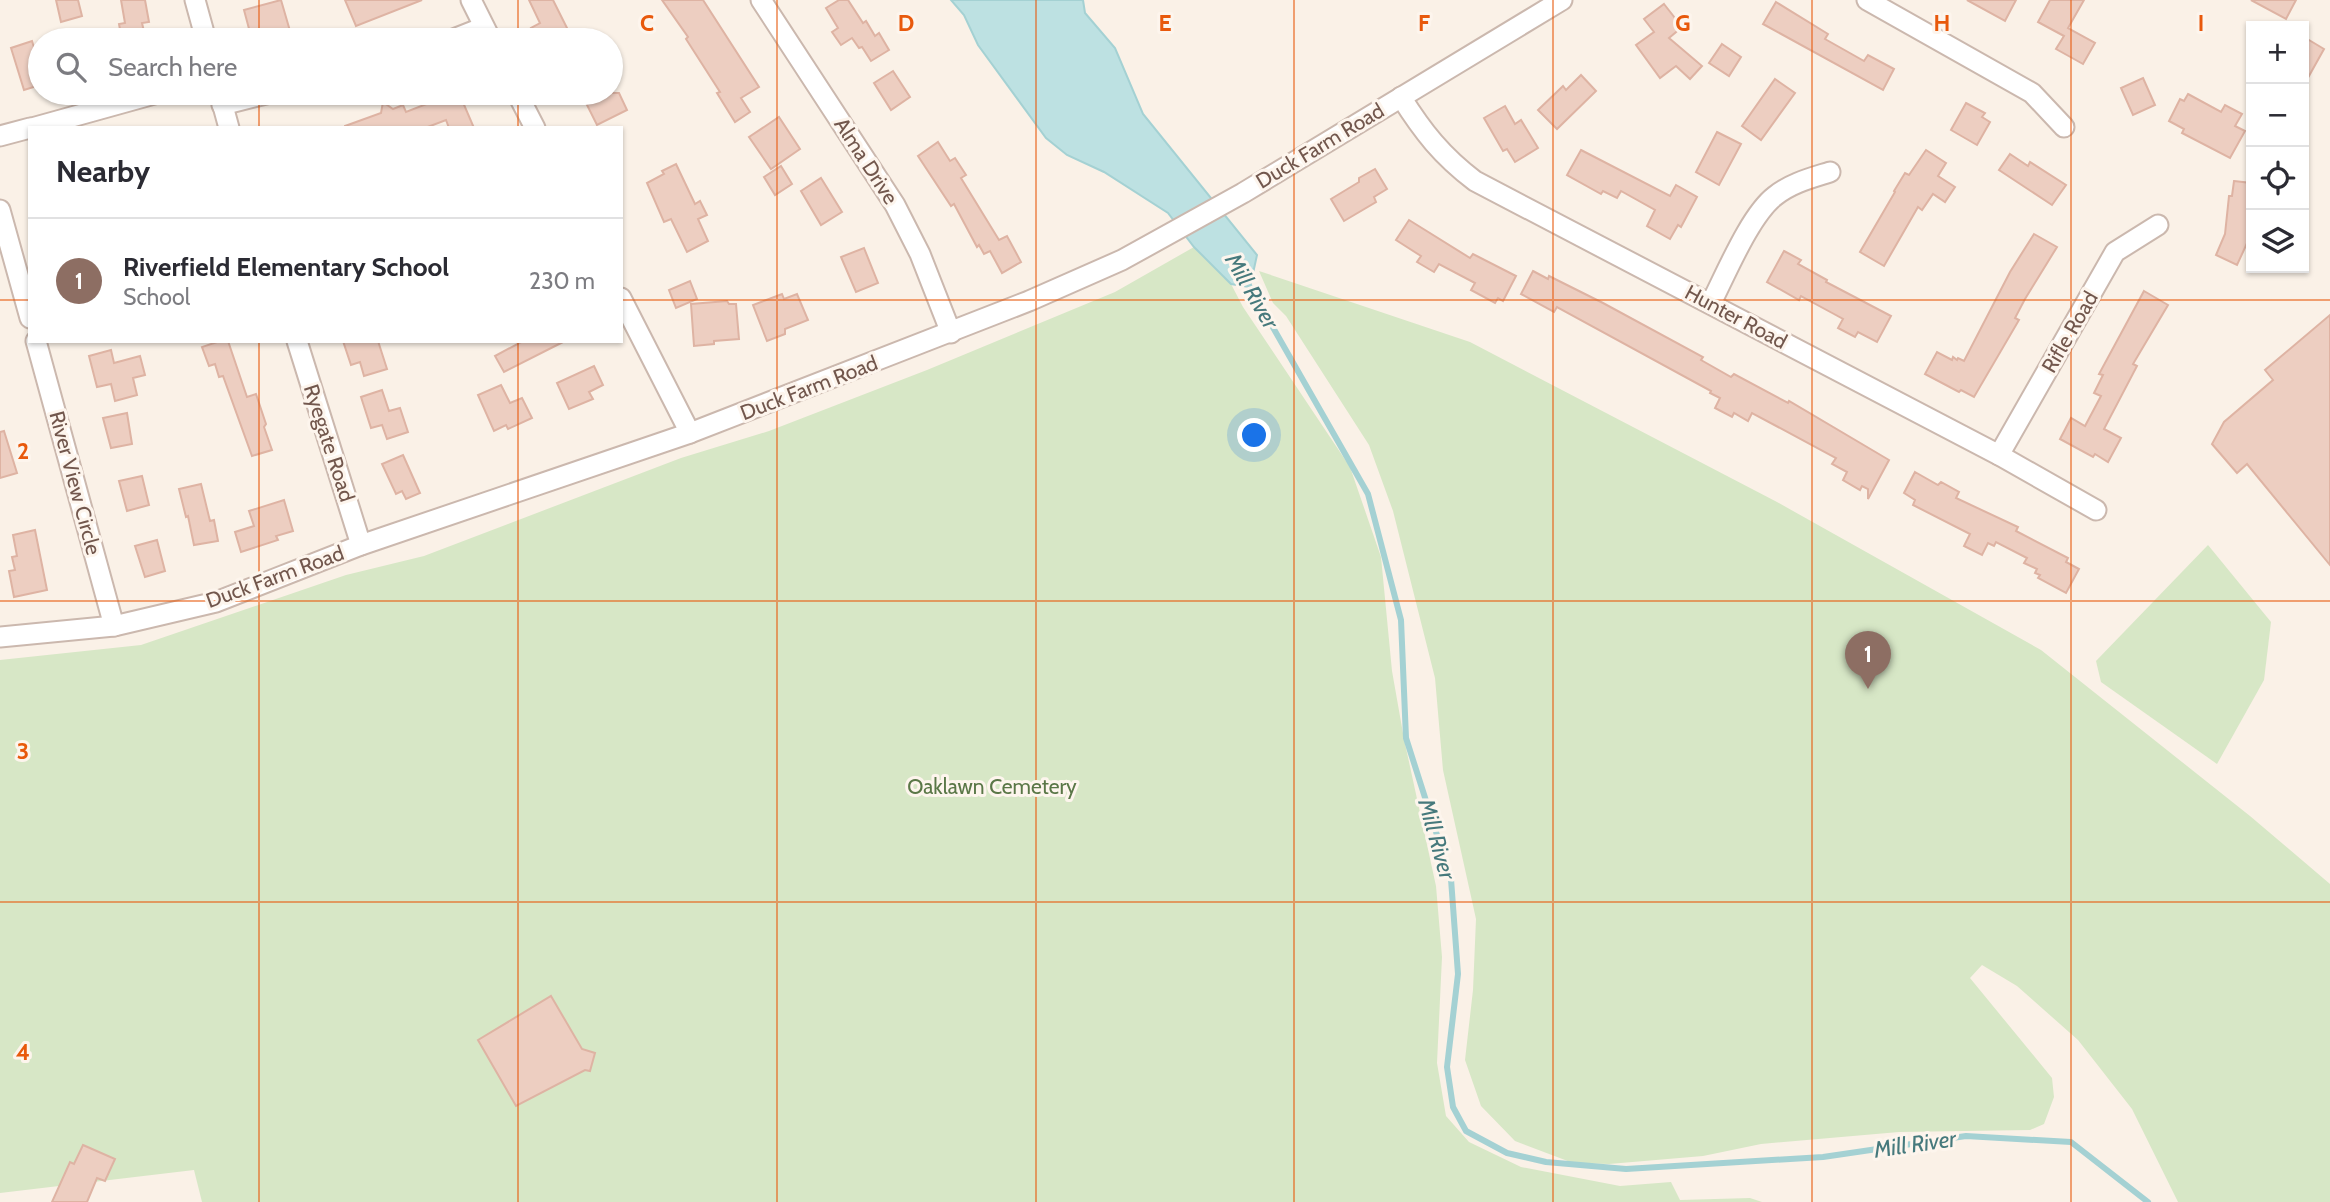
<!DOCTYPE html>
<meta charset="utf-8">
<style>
:root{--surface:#fff;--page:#f7f7f7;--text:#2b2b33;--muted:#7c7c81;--line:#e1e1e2;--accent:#ea580c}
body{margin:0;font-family:Cabin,sans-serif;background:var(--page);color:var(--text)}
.controls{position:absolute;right:21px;top:21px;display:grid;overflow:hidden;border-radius:0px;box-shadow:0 2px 5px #0004}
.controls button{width:63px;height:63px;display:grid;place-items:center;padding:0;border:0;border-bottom:2px solid var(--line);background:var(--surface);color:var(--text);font:35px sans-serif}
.you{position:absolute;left:1255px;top:436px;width:24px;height:24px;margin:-18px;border:5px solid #fff;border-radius:50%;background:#1a73e8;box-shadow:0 0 0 10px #1a73e833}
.badge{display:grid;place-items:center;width:46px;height:46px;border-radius:50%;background:var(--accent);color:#fff;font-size:23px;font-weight:700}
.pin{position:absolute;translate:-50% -58px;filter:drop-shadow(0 2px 4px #0008)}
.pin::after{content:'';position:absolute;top:37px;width:24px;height:21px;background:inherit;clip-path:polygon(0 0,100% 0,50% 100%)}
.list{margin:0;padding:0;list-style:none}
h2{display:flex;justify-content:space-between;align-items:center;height:91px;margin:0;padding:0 28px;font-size:30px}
h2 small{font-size:23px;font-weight:400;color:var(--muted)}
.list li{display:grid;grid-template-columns:46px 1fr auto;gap:21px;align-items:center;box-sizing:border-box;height:126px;padding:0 28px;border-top:2px solid var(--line)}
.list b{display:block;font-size:26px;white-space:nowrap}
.list p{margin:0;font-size:23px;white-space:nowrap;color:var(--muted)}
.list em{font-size:23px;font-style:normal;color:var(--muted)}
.icon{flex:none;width:38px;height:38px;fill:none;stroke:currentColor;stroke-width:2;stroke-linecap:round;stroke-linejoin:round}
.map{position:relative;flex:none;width:2330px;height:1202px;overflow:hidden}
.search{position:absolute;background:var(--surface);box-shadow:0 2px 5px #0004;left:28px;top:28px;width:595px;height:77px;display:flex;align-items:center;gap:18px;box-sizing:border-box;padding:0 24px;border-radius:38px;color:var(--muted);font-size:26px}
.panel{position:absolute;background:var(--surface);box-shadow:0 2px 5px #0004;left:28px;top:126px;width:595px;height:217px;border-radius:0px}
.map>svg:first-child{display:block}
.green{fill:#d7e7c6}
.water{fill:#bde1e2;stroke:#a4d1d3;stroke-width:2}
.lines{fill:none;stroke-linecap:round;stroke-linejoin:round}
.stream{stroke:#a4d1d3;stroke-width:6}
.building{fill:#edcec1;stroke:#deb3a3;stroke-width:2}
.minor-casing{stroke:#cbb8ae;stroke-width:23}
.minor{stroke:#fff;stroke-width:19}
.grid{fill:none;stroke:#e8590c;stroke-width:2;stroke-opacity:0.55}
.labels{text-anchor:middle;stroke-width:6;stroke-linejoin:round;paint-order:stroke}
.street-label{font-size:21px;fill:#72574d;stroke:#fdf5ed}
.park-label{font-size:21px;fill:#5a7747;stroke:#fdf5ed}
.water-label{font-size:23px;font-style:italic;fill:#46797c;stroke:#fdf5ed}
.grid-label{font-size:23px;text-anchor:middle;font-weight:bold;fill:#e8590c;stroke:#fdf5ed;stroke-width:6;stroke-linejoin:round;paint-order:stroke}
</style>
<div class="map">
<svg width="2330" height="1202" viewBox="0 0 2330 1202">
<rect width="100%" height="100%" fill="#faf1e7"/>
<g class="green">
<path d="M1194,247L1231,284L1243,307L1350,467L1381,557L1392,671L1404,739L1436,886L1442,957L1437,1063L1446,1116L1469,1142L1521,1167L1620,1186L1671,1182L1680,1200L1750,1198L1762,1202H202L194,1170L0,1193V660L141,645L346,575L424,556L681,458L769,431L927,370L1115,292Z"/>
<path d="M1259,271L1470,342L1777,502L2041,650L2250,816L2330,884V1202H2178L2132,1109L2078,1040L2017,986L1982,965L1970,978L2052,1078L2054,1097L2044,1124L2030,1130L1899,1132L1761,1144L1703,1156L1609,1164L1573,1163L1515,1141L1481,1106L1465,1060L1473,990L1476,919L1443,770L1435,678L1393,511L1369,445L1286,316L1273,303Z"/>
<path d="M2208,545L2271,622L2264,680L2217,764L2101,682L2096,661Z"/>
</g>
<path class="water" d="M951,0H1083L1085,13L1115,48L1143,114L1257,255L1250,287L1231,284L1194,247L1168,213L1104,172L1067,155L1046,138L978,45L964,15Z"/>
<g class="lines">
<path class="stream" d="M1247,282L1368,494L1401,620L1406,738L1451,879L1458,974L1447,1067L1453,1107L1466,1131L1507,1153L1546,1162L1626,1169L1823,1157L1966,1136L2071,1142L2148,1202"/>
</g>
<g class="building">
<path d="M56,0H78L82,16L61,22Z"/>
<path d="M121,0H145L149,22L142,23L146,40H122L119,24L125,23Z"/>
<path d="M281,0L290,31L280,33L282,40H252L244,10Z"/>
<path d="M345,0H422L356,26Z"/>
<path d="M529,0H553L573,40H537L531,28L540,23Z"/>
<path d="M662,0H703L759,87L741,98L750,112L735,122L717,93L720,92L686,39L688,37Z"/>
<path d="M839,0H848L863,23L866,21L875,36L879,33L889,50L871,61L862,47L859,48L852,38L841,45L832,32L838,28L826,8Z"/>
<path d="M1967,0H2016L2005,21Z"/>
<path d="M2050,0H2084L2068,28L2095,43L2083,64L2056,49L2064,36L2038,22Z"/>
<path d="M2251,0H2296L2286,19Z"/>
<path d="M1776,2L1828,34L1825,39L1864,61L1868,55L1894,69L1883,90L1763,24Z"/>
<path d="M1664,4L1682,27L1669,38L1702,66L1690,79L1676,66L1660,78L1636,45L1654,32L1644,19Z"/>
<path d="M2304,37L2324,49L2304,85Z"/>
<path d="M32,41L40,67V85L24,90L11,48Z"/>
<path d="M1722,44L1741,57L1729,76L1709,63Z"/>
<path d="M893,71L910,97L891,110L874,83Z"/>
<path d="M1581,75L1596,91L1557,129L1538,110L1563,86L1566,90Z"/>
<path d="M2143,78L2155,105L2133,115L2121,88Z"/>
<path d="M1775,79L1795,93L1761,140L1742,126Z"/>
<path d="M434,93H459L474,128H449L446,120L425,128H345V126L381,113L383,102L393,109L403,105L406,112L437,100Z"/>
<path d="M581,93H619L627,110L597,125Z"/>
<path d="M2188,94L2221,112L2225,105L2242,114L2235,126L2245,131L2230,158L2182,133L2184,129L2169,121L2180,99L2184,101Z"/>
<path d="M1966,103L1985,113L1982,117L1990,122L1977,145L1951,130Z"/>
<path d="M1505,106L1515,124L1521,120L1538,148L1515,162L1507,149L1503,151L1484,118Z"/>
<path d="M779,117L800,149L771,169L749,137Z"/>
<path d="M1717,132L1741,144L1719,185L1696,172Z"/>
<path d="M938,142L950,161L955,158L966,175L961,178L999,240L1007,236L1021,262L1002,273L990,251L984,254L979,245L977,247L954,204L951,206L918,156Z"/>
<path d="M1581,150L1670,196L1676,185L1697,197L1681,227L1678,225L1670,239L1647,226L1655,210L1621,191L1617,198L1603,191L1601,194L1567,175Z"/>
<path d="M1926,150L1946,163L1938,176L1955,187L1945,202L1933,194L1922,210L1918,207L1884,266L1860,252L1895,192L1894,191L1905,173L1909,175Z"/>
<path d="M2010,154L2028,166L2030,162L2066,185L2052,205L1999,170Z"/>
<path d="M676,164L695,204L700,201L707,215L698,219L708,241L687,252L671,219L664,222L647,183L664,174L662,171Z"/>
<path d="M781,166L792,184L775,195L764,177Z"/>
<path d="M1375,169L1387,189L1374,197L1376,202L1344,221L1331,199L1359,182V178Z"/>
<path d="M821,178L842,212L821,225L801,191Z"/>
<path d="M2234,181L2251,183L2248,241L2237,265L2216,255L2225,234L2229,196H2232Z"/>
<path d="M1409,220L1470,258L1473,254L1516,276L1503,301L1498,298L1495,303L1471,290L1475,283L1439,264L1434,272L1417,262L1421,256L1396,240Z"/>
<path d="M2034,234L2057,247L2025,299L2015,318L2019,320L1974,397L1961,390L1959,392L1925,374L1937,352L1952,360L1953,357L1957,360L1958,358L1964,361L2010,272Z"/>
<path d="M864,248L878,283L856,292L841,257Z"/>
<path d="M1784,251L1801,260L1798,264L1827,280L1826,282L1891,316L1877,342L1858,332L1855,337L1838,328L1843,319L1834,314L1801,296L1799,300L1767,282Z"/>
<path d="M1533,271L1548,279L1549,276L1603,303L1703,357L1701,360L1731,377L1734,374L1788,403L1789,401L1889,460L1868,499V489L1862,486L1860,490L1843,480L1847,472L1832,464L1836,458L1752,413L1748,421L1734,413L1732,417L1715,408L1720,398L1710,393L1711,391L1557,307L1554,312L1521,294Z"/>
<path d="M690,281L697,299L676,308L669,290Z"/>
<path d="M2144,291L2168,305L2133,364L2137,366L2104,429L2121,438L2108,462L2095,454L2093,457L2060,439L2071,418L2085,426L2101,396L2094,393L2103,375L2099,374Z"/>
<path d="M782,294L784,299L797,294L808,320L785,329V334L767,341L753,305Z"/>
<path d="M727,301L729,304H736L739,339L714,341V344L694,346L691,304Z"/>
<path d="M2330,315V565L2247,464L2237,473L2212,444L2224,422L2273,380L2265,370Z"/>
<path d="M220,341H228L247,397L256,394L266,424L264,427L272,450L252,456L223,376L219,377L215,364L209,366L202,347Z"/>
<path d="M343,341H378L387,369L364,376L360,362L351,365Z"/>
<path d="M523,341H565L504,372L495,356Z"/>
<path d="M111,350L114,363L140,356L145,375L133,378L137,395L115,401L111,384L97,387L89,356Z"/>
<path d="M594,366L603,385L589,392L593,399L569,409L557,383Z"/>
<path d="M501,385L510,403L522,398L532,418L508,429L506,425L494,431L478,395Z"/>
<path d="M382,390L389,411L400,408L408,432L387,439L382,425L371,428L361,397Z"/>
<path d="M127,413L132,444L111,448L103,418Z"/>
<path d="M4,431L17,473L0,478V432Z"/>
<path d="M403,455L420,493L406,499L402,491L396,494L382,464Z"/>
<path d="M1915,472L1938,485L1941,482L1959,492L1956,498L2018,527L2016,531L2068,558L2066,562L2079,569L2066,593L2038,578L2040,575L2035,573L2037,569L2024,563L2027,558L1996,542L1994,546L1988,543L1982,555L1964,546L1970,534L1913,505L1915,500L1904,493Z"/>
<path d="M142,476L149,505L127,511L119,481Z"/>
<path d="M201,484L210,521L214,520L218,541L194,545L188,516L186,517L179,489Z"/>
<path d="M284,500L293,531L276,536L278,540L241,552L235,532L254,526L249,511Z"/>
<path d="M35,530L47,590L14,597L9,571L15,570L12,557L17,556L13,535Z"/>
<path d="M157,540L165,571L145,577L135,546Z"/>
<path d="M551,996L582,1049L595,1053L590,1071L585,1070L516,1106L478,1040Z"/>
<path d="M83,1145L115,1159L105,1181L97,1178L87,1202H52L70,1162L74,1164Z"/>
</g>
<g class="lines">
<g class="minor-casing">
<g id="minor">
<path d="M195,0L206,40"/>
<path d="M471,0L491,40"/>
<path d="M761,0L895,205L920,254L951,333"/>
<path d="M1867,0L2032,93L2064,127"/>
<path d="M451,40L484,27"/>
<path d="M517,93L535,128"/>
<path d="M220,95L229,128"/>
<path d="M1401,97C1423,132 1442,156 1475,181L1999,455L2096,510"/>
<path d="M222,105L270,93"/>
<path d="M32,128L158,93"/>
<path d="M0,136L30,128"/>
<path d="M0,210L30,318"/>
<path d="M621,298L690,433"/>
<path d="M1711,303C1726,274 1750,215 1775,196C1791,183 1811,178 1830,172"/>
<path d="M36,341L114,626"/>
<path d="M297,341L361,545"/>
<path d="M1999,455L2115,252L2158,225"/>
<path d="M0,637L114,626L216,602L361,545L690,433L1029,301L1122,260L1243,193L1562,0"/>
</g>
</g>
<use href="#minor" class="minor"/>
</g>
<path class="grid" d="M259,0V40M518,0V40M777,0V1202M1036,0V1202M1294,0V1202M1553,0V1202M1812,0V1202M2071,0V1202M259,93V128M518,93V128M0,300H30M621,300H2330M259,341V1202M518,341V1202M0,601H2330M0,902H2330"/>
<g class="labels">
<g class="street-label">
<text transform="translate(1320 146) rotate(-31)" y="7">Duck Farm Road</text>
<text transform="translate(866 161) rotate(57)" y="7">Alma Drive</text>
<text transform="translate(1736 317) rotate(28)" y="7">Hunter Road</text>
<text transform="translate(2070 332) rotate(-60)" y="7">Rifle Road</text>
<text transform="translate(809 388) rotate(-21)" y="7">Duck Farm Road</text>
<text transform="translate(329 443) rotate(72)" y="7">Ryegate Road</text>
<text transform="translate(75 483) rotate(75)" y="7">River View Circle</text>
<text transform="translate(275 577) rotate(-20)" y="7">Duck Farm Road</text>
</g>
<g class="park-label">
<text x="992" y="794">Oaklawn Cemetery</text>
</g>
<g class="water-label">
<text transform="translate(1252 291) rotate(60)" y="8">Mill River</text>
<text transform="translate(1437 839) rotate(74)" y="8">Mill River</text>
<text transform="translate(1915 1144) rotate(-8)" y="8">Mill River</text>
</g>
</g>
<g class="grid-label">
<text x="647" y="31">C</text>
<text x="906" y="31">D</text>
<text x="1165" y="31">E</text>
<text x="1424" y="31">F</text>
<text x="1683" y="31">G</text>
<text x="1942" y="31">H</text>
<text x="2201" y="31">I</text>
<text x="23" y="459">2</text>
<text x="23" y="759">3</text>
<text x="23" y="1060">4</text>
</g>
</svg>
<div class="controls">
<button>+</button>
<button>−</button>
<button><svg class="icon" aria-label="locate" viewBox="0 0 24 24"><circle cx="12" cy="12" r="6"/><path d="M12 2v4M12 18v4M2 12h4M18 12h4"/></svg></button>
<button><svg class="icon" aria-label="layers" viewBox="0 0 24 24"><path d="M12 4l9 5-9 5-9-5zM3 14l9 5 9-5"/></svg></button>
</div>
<div class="you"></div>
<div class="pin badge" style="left:1868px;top:689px;background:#8d6e63">1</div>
<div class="search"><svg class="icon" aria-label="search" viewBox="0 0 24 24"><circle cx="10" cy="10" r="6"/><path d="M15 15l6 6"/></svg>Search here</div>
<section class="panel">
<h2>Nearby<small></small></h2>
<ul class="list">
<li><span class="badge" style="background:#8d6e63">1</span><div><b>Riverfield Elementary School</b><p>School</p></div><em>230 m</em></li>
</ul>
</section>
</div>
